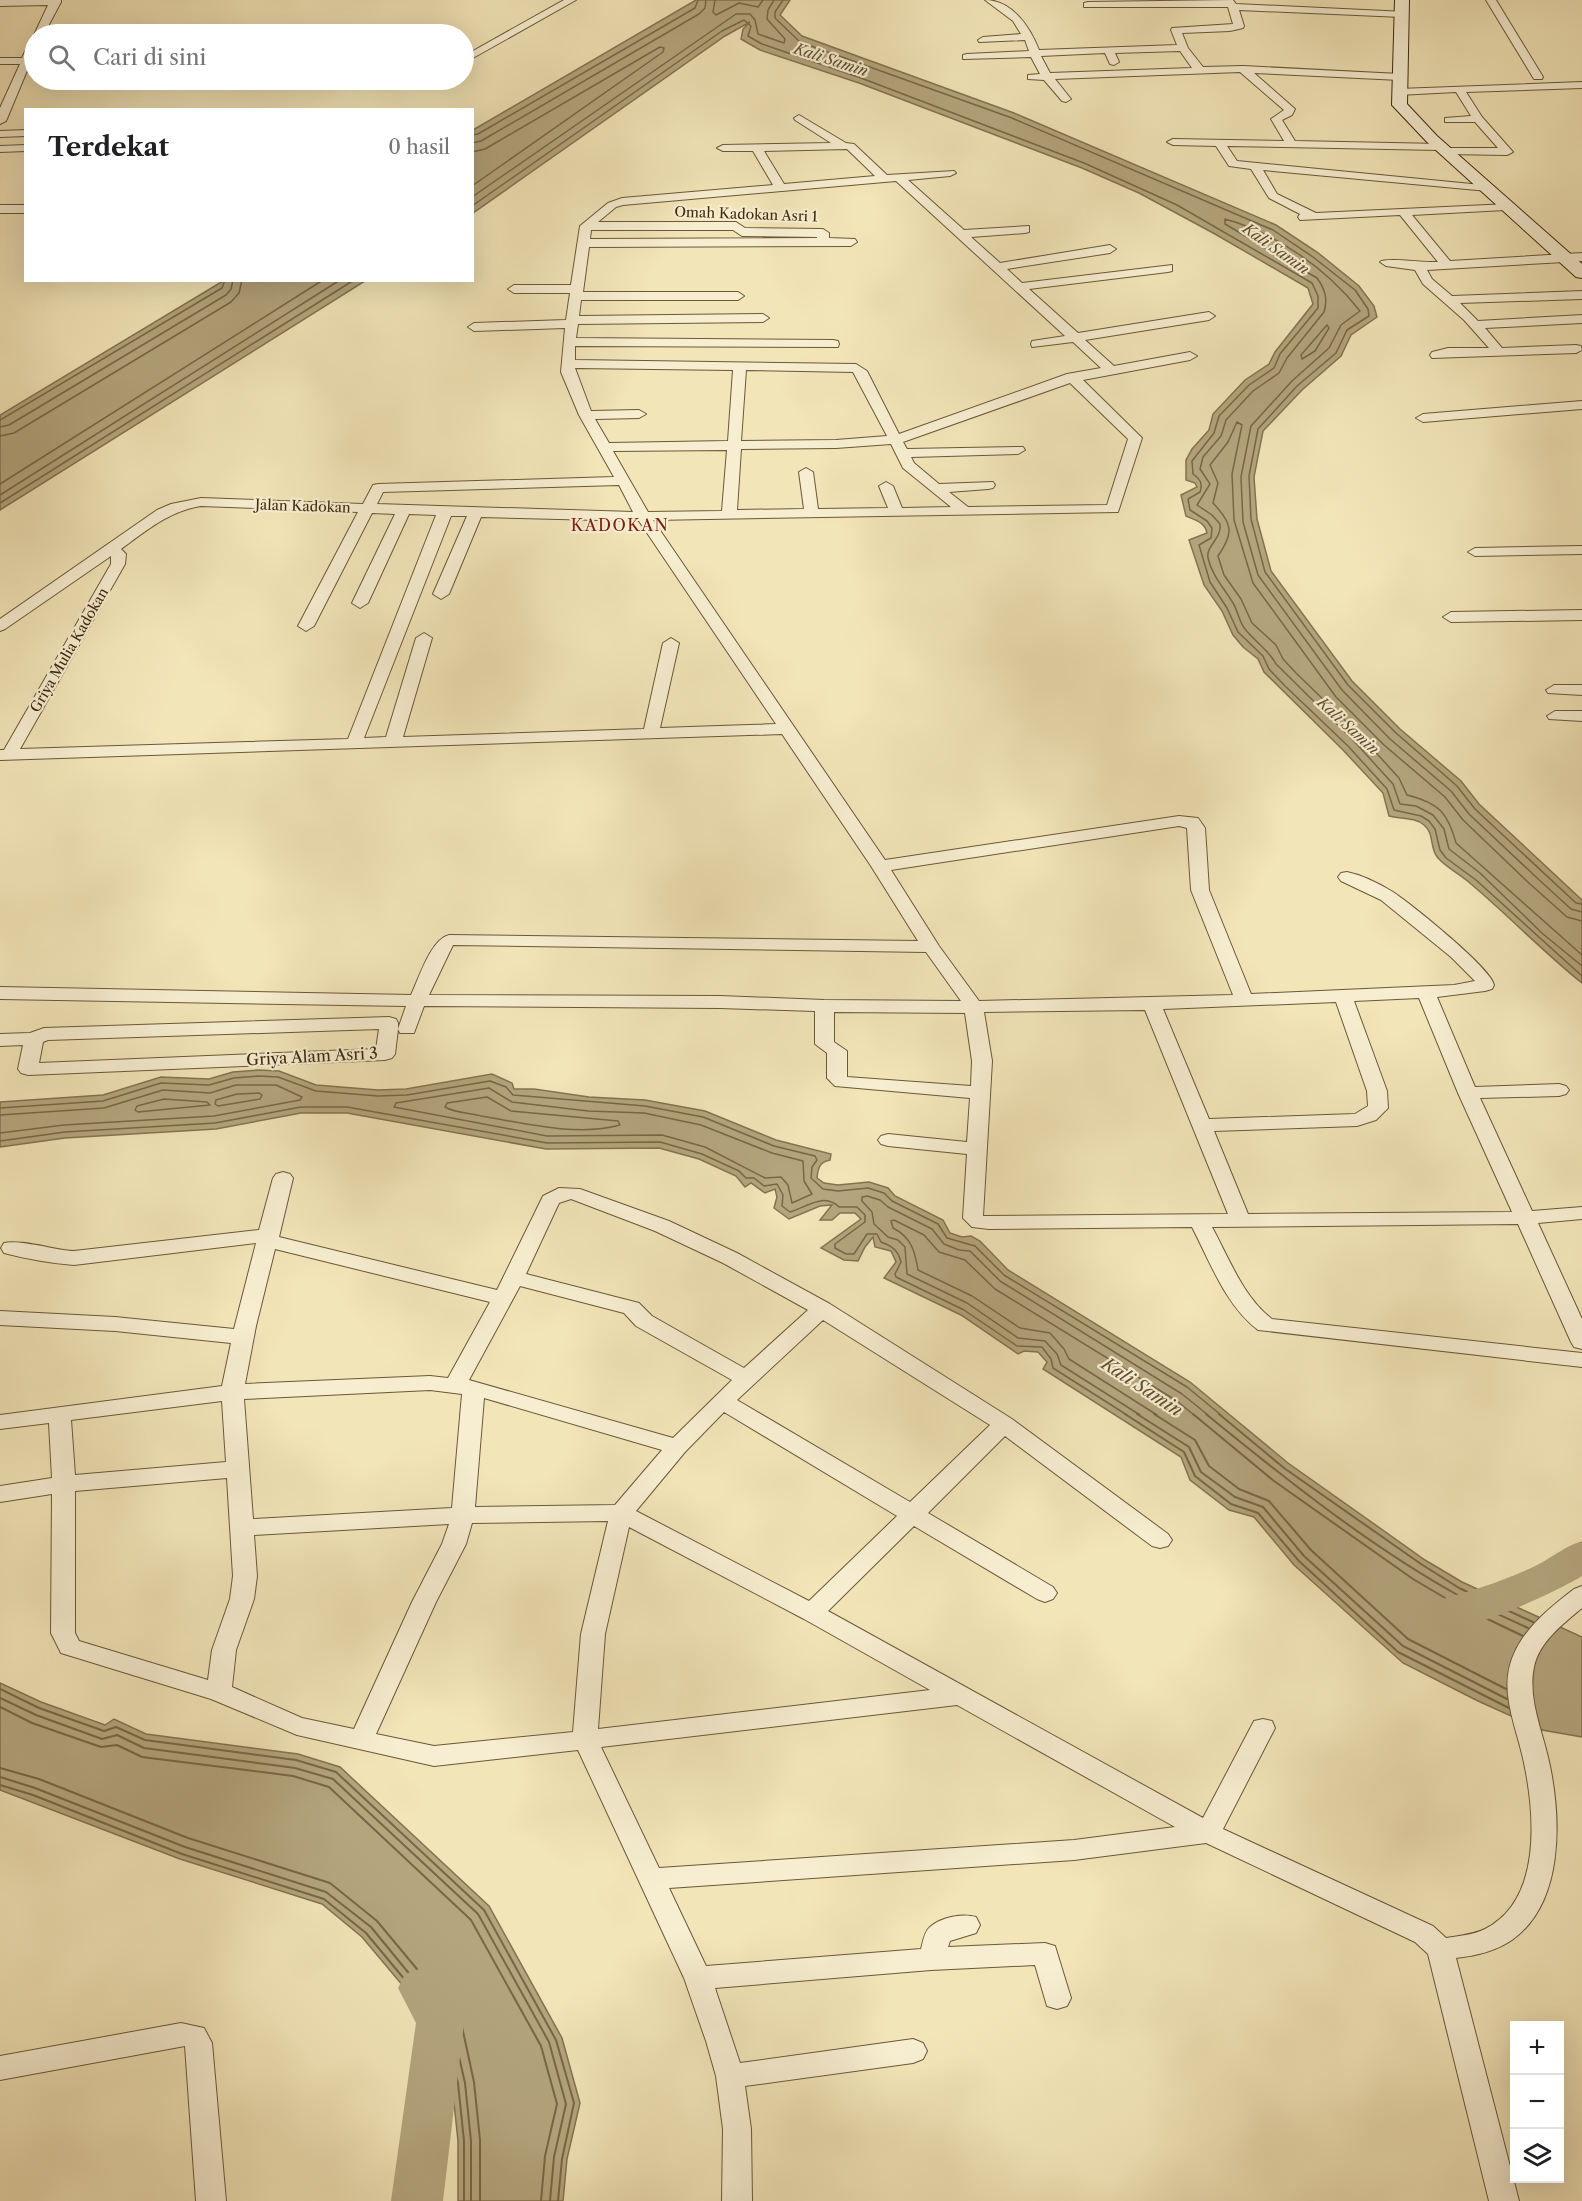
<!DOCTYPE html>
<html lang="id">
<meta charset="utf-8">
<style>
:root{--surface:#fff;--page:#f2f2f2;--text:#202124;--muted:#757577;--line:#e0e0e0}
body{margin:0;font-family:"Libre Caslon Text",serif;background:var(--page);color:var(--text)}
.controls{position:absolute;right:18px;bottom:18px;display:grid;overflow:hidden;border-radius:0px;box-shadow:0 6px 24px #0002}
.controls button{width:54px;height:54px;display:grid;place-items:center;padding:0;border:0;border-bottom:2px solid var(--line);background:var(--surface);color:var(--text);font:30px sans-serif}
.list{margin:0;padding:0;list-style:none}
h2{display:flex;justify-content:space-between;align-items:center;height:78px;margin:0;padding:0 24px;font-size:26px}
h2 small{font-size:20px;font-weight:400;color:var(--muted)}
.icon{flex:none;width:33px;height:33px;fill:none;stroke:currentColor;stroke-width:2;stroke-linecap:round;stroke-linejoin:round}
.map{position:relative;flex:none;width:1582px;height:2201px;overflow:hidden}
.search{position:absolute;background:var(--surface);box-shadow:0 6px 24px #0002;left:24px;top:24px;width:450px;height:66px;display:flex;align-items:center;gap:15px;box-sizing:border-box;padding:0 21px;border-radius:33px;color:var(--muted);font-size:22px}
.panel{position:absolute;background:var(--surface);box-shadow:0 6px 24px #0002;left:24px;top:108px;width:450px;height:174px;border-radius:0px}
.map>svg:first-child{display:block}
.water{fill:#b4a57e;stroke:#847350;stroke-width:1.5}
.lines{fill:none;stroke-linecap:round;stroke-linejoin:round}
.shore-far1{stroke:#786745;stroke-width:1.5}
.shore{stroke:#786745;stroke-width:2}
.river{fill:#b4a57e;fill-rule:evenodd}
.street-casing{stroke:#6a5837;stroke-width:2}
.secondary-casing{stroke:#3d290c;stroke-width:2}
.street{fill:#f7eed1;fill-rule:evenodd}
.secondary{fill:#f7eed1;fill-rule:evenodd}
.labels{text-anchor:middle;stroke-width:4.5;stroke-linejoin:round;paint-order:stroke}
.far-street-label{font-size:14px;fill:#3d290c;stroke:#f7eed1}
.far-water-label{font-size:15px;font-style:italic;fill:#614e2e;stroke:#f7eed1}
.far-quarter-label{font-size:16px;letter-spacing:1.5px;fill:#7a1f14;stroke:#f7eed1}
.street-label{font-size:16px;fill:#3d290c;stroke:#f7eed1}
.water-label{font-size:18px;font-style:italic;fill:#614e2e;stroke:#f7eed1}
</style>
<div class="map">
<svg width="1582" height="2201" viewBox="0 0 1582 2201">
<rect width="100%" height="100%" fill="#f2e5b8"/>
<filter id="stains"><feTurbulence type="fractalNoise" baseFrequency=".00333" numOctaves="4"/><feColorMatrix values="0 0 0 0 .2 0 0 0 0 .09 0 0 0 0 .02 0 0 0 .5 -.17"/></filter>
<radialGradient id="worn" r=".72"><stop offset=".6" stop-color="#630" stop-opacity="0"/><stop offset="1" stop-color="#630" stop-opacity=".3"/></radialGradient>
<g class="water">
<path d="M696,0H790L780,15L802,36L1014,113L1276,225L1317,252L1359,286L1374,306L1377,317L1351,335L1341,356L1302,390L1263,431L1254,477L1257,519L1271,571L1352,681L1400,729L1461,781L1479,804L1582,900V983C1543,952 1509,916 1471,884C1461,875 1447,868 1438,858C1429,848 1435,834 1424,825C1415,817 1401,819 1389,816L1383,793L1343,750L1264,672L1258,659L1243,647L1233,635L1222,611L1204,585L1189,540L1207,533C1205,522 1195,520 1186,516L1181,495L1197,487L1195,483L1186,480V460L1192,449L1209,430L1213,414L1245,380L1269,364L1275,352L1313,304L1308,288L1215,234L1139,193L1082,168L859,83L760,50L741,39L743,29L750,22L725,36L473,213V130Z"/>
<path d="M223,281H365L0,510V415Z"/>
<path d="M258,1070L279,1071L316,1085L378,1090L406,1089L492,1074L512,1083L514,1089H534L589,1097L645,1100L705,1111L776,1140L831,1154L830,1160C820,1162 818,1167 817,1178L824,1183L838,1185L869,1182L888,1188L895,1196L943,1220L950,1233L962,1237L971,1236L980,1241L1008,1270L1190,1382L1288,1463L1425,1560L1462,1582L1582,1637V1737L1542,1730L1478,1701L1403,1663L1294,1565L1254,1517L1229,1510L1190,1480L1181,1457L1043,1369L1047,1362L1038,1352L1024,1351L1018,1354L961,1315L884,1278L896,1262L891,1251L875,1247L873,1237L865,1247L858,1261L844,1260L821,1248L861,1219L855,1213H840L832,1220H820L832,1205L820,1206L789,1219L774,1208L777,1197L775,1189L765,1193L751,1183L745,1187L736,1176L699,1159L659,1148L546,1149L347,1113H301L216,1129L65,1138L0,1147V1102L103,1095L161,1077L209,1079L233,1072Z"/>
<path d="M0,1683L41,1702L105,1725L114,1719L146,1734L298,1754L340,1767L489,1906L562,2038L580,2103L567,2159L563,2201H458V2141L452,2084L440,2030L362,1937L322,1904L180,1859L0,1790Z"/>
</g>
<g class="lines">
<g class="shore-far1">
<path d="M715,0L713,12L716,15L739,3L758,7L763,0"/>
<path d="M783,0L775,12V18L800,42L1012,118L1273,230L1313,257L1355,290L1368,309L1369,316L1347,330L1336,353L1297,386L1258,429L1249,476L1251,519L1265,572L1348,685L1396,733L1457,786L1475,809L1576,903L1582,904"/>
<path d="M472,135L478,134L695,8L698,0"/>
<path d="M472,143L481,141L699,14L705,8L706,0"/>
<path d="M472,152L485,149L660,47L664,48L663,52L472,186"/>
<path d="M472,197L736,14H750L755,20L758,34L784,43L785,39L767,19L768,10L774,0"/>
<path d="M472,206L722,31L744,20L751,26L748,36L762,44L861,78L1084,163L1177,205L1312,283L1318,296V308L1280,354L1274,368L1249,385L1219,416L1214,433L1192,461L1193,474C1200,479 1203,483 1200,492L1188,499L1190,510L1207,521L1212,528L1211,538L1199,545L1210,582L1227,608L1238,632L1263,656L1269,669L1284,685L1348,746L1387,789L1394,810L1421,816L1429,821L1435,829L1440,850L1446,858L1476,880L1582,976"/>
<path d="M1327,325L1329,328L1315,351L1302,359L1301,355Z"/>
<path d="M0,420L222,288L225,280"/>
<path d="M0,427L9,425L226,295L231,289L233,280"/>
<path d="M0,436L14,433L231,302L239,293L242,280"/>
<path d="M0,484L323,280"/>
<path d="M0,495L340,280"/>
<path d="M0,503L354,280"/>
<path d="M1582,912L1571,909L1536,877L1469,814L1451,791L1390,739L1342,690L1258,575L1243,522L1241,477L1251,426L1292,381L1329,348L1341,325L1360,311C1327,269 1276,233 1225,219V224L1317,278C1325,289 1328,299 1324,312L1287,358L1279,373L1253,391L1226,420L1221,436L1203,457L1200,469L1210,484L1197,505L1212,515L1220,524C1222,539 1206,545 1208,558C1212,576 1224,588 1233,603C1238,611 1239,622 1245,629C1255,642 1268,649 1276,664L1353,740L1393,784L1400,804L1416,806L1433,815L1444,829L1449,849L1480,873L1543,934L1582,966"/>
<path d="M1582,921L1567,917L1530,884L1463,820L1445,797L1384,745L1336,697L1253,583L1234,520L1232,474L1242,425L1237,422L1228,442L1210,465L1218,483L1213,503C1233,524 1234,533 1218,556L1224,575L1241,599L1252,623L1276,645L1283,659L1296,673L1359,734L1399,778L1407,795C1439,803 1448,813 1456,843L1582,955"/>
<path d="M489,1088L512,1102L588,1111L644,1113L701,1125L772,1153L803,1161L804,1181L812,1194L792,1203L788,1185L781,1177L765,1178L705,1147L662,1135L547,1136L394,1107L396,1103Z"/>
<path d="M259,1093L262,1095L260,1099L218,1106L215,1104L216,1100L237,1094Z"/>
<path d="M487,1097L511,1111L618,1121L620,1125C577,1137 524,1123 481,1116C470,1113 455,1113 445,1107L447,1103Z"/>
<path d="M164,1099L207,1102L210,1105L138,1112L135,1110L137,1106Z"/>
<path d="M0,1108L103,1101L161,1083L209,1085L234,1078L258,1076L278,1077L316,1091L378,1096L407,1095L490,1081L506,1087L513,1095L645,1106L703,1117L774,1146L815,1156L817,1160L812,1167L811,1178L823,1189L838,1191L868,1188L884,1193L892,1201L938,1224L947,1238L975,1246L1004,1275L1187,1387L1221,1415"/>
<path d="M0,1115L104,1108L163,1090L210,1093L236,1085H276L302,1097L300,1100L214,1116L64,1125L0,1133"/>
<path d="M0,1141L65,1132L215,1123L301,1107H347L547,1143L660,1142L702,1154L739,1171L746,1178H754L764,1186L777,1184L783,1195L782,1206L790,1212C807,1207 824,1192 839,1207H857L865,1215V1222L835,1244V1248L846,1254H854L867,1234H877L881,1242C892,1246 898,1250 901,1262L895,1274L896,1277L964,1310L1017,1346L1042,1347L1051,1359L1053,1368L1127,1415"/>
<path d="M1140,1415L1061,1365L1057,1354L1045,1341L1018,1338L967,1303L907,1274L905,1247L898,1240L888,1237L874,1224L872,1212L862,1201V1197L867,1196L880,1200L888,1207L932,1229L944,1244L959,1250L970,1251L1000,1281L1182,1394L1208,1415"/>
<path d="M1157,1415L1069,1359L1064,1349L1050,1333L1020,1328L972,1296L918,1270C915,1251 911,1237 893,1228L891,1221L894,1220L924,1235L939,1252L965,1260L995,1289L1177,1401L1194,1415"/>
</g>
<g class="shore">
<path d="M1125,1414L1184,1452L1195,1476L1231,1504L1258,1513L1299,1561L1398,1652L1509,1708"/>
<path d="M1137,1414L1189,1447L1201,1472L1235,1497L1263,1507L1304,1556L1403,1646L1507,1699"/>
<path d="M1154,1414L1195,1440L1209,1466L1239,1489L1269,1501L1311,1550L1408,1639L1506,1689"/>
<path d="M1193,1414L1274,1481L1413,1579L1452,1602L1523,1636"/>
<path d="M1206,1414C1283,1477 1367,1544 1454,1593C1478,1606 1503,1616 1528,1628"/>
<path d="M1219,1414L1284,1468L1421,1564L1459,1588L1533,1622"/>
<path d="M0,1689L39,1708L104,1731L116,1727L145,1740L296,1760L336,1772L484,1910L556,2040L574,2103L562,2159L558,2201"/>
<path d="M0,1698L36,1715L102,1739L117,1735L144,1748L295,1768L333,1779L478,1914L549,2042L566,2104L554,2157L550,2201"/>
<path d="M0,1707L32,1723L101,1747L117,1745L142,1757L293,1776L329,1787L471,1920L541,2046L557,2104L545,2156L541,2201"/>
<path d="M0,1768L39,1779L188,1838L330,1883L377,1921L461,2022L474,2082L480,2140V2201"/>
<path d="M0,1777L35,1788L185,1847L326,1892L371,1927L452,2026L465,2083L471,2141V2201"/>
<path d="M0,1785L33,1795L182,1854L324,1899L366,1933L445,2028L458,2083L464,2141V2201"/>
</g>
<g class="river">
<path d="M1582,1541V1576C1560,1590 1474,1630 1450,1627C1445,1626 1440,1624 1436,1623L1430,1612L1436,1601C1470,1591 1505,1581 1537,1565C1553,1557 1565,1546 1582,1541Z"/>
<path d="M422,1968L439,1974L464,2023L443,2201H391L416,2023L398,1988L405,1974Z"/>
</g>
<g class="street-casing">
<g id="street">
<path d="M0,0H61V2L44,34L34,35L48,5L0,6Z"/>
<path d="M564,0H576L464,63V56Z"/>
<path d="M985,0C1012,0 1030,27 1039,50L1177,45L1171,30L1172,28L1233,24L1228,7H1084V3L1088,2L1233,0L1236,4L1406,12V16L1402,17L1239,10L1244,26L1243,28L1230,31L1182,33L1188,48L1203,67L1243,66L1400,74L1405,77L1400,80L1254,73L1295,109L1292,115L1282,120L1295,141L1440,144L1445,148H1498L1475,122H1445V118L1471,116L1456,92L1398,95L1393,92L1398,89L1582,82V88L1466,92L1482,117L1513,152L1507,155L1445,154L1440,150L1227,146L1237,161L1492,186L1494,188L1488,191L1263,170L1277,194L1316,213L1509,204V208L1505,210L1412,215L1450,261L1582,253V261L1427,270L1432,279L1452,296L1582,291V299L1460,303L1478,321L1582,315V323L1485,328L1502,348L1576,345L1581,346L1582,350L1576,353L1432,358L1430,355L1432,352L1448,348H1489L1464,320L1423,284L1415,270L1386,266L1380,262C1385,257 1426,263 1438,262L1400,215L1300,220L1298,217L1300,214L1269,198L1251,169L1229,166L1216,146L1173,145L1167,142L1173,139L1284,141L1271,119L1284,110L1240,72L1055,79L1071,99L1066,102L1062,101L1044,80L1028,79V75L1040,74L1031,57L963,59V55L967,54L1029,51L1025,40L979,42L978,40L983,37L1021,34L1013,21ZM1180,51L1192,68L1050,73L1041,56L1105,53L1110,64L1114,65L1119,62L1115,53Z"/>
<path d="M1486,0H1496L1543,77L1542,79H1534Z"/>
<path d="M34,40V54L6,121L0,124V108L20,64H0V58H22L29,43Z"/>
<path d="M422,80H434L426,84L422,83Z"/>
<path d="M799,115L846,143L854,144L887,175L954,171L956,173L950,176L908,180L964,230L1029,226V232L1025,233L971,237L1000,263L1110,245L1116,249L1110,253L1007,269L1022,283L1172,265V271L1168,272L1029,289L1078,333L1209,312L1215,316L1209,320L1085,340L1114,366L1190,352L1197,356L1190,360L1083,380L1142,438L1118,512L653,520L885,860L1179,816L1198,818L1205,828L1209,890L1251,994L1454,985L1475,981L1451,957L1381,900L1341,881L1338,877L1341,873L1347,872C1362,875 1380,884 1393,892C1411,904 1491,968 1494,985L1492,989L1485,991L1437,997L1475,1087L1559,1084L1566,1086L1569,1090L1566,1094L1559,1096L1480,1098L1532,1211L1582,1207V1219L1538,1223L1582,1319V1349L1574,1347L1571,1342L1518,1224L1212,1227C1229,1258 1243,1297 1272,1319L1582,1353V1367L1258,1330C1226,1306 1210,1262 1192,1227L989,1229L972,1227L963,1218L967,1154L888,1146L881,1144L878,1140L881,1136L888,1134L967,1142L970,1098L835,1086L827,1078V1053L815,1044V1011L720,1008L424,1006L414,1033H400L398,1029L395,1054L392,1058L385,1060L28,1075L21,1073L18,1069L23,1045L0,1046V1034L30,1033L44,1028L389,1017L396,1019L398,1023V1029L406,1006L0,999V987L411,995C419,978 431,939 449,935L918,941L871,866L782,734L0,760V750H4L111,564V556L5,629L0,631V619L157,510L171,504L201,498L363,504L373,485L378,484L614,477L579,415L561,372L565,328L474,331L468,327L474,323L566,320L570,293H514L508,289L514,285H571L580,226L608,203L622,198L773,185L753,151H723L717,148L723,145L831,143L795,120L794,118ZM847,149L875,176L784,184L764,151ZM896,181L1065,336L1032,341L1031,344L1032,347L1073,342L1101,368L1067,374L899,434L867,371L856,364L575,360V346L838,347L839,344L838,341L833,340L576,338L578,324L763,322L769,318L763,314L579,316L581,300H738L744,296L738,292H583L589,247L851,246L857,242L855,239L829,238V233L823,229L745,228L736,222H598L616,207L623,205ZM591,230H733L742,236L817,237V238L590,239ZM575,368L733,370L728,441L609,443L595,419L639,418L646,414L639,410L591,411ZM746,370L853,372L887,436L836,440L741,441ZM1070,383L1128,439L1107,505L968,507L949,492L988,489L993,488L995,485L993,482L939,484L914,463L911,457L1018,454L1025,450L1023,447L907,449L903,442ZM891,444L903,468L951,507L902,508L893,486L886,482L879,486L888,508L818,509L813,472L806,468L799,472L804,509L737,510L741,449L836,448ZM727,450L722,511L648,512L613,451ZM619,485L633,512L377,504L383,492ZM201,506L358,512L298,626L306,631L314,626L372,513L395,514L352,603L360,608L368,603L409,514L436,515L348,739L20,749L125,564L126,554L121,549C146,531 169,511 201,506ZM451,516H467L433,594L441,599L449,594L481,517L639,521L776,724L660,728L679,643L671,638L663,643L644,729L403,737L432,638L424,633L416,638L386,737L364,738ZM1179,826L1187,828L1191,890L1233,995L979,1001L939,946L891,870ZM453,945L926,952L961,1001L824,1000L720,996L429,995ZM1419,998L1458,1093L1512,1212L1248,1214L1214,1131L1357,1126L1376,1120L1388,1108L1387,1091L1354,1001ZM1336,1002L1367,1091L1368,1106L1355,1114L1209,1119L1163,1009ZM1145,1010L1228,1214L983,1216L992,1061L984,1012ZM834,1012L965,1013L972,1061L971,1086L847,1077V1051L834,1042ZM379,1029L376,1049L39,1063L43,1042L48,1040Z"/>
<path d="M26,130V136L0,137V131Z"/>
<path d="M26,145V151L0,152V146Z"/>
<rect x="0" y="205" width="26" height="8"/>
<path d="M1582,401V409L1423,422L1416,418L1423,414Z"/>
<path d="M1582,546V554L1475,556L1468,552L1475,548Z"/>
<path d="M1582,610V620L1451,622L1443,617L1451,612Z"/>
<path d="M1554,685H1582V695L1548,693L1546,690Z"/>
<path d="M1555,711H1582V721L1549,719L1547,716Z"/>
<path d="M283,1172L290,1174L293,1178L279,1237L497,1290L543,1196L559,1188L580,1189L669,1221L737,1253L830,1304L1012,1419L1168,1534L1172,1540L1168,1546L1160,1548L1152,1546L1005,1436L928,1513L1053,1587L1057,1593L1053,1599L1045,1602L1037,1599L914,1526L828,1611L1203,1818L1254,1721L1263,1719L1272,1721L1275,1728L1223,1829L1433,1926L1446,1938C1459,1936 1473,1935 1485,1929C1542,1900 1535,1815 1524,1763C1518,1732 1501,1697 1510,1665C1519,1632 1548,1609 1574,1589L1582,1586V1608C1563,1624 1539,1642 1534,1667C1527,1700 1544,1734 1550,1766C1561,1820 1564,1903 1512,1940C1496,1951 1475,1956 1456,1958L1519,2201H1489L1428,1954L1415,1942L1206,1843L1074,1860L669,1888L706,1966L921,1949C923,1942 924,1932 930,1927C941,1917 963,1913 976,1917L980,1925L976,1933L950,1941L948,1947L1045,1943L1055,1946L1071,1998L1067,2006L1057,2009L1047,2006L1035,1965L931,1970L715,1988L740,2063L913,2039L923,2043L927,2051L923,2059L913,2063L745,2086L751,2129L752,2201H722L723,2129L716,2076L706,2041L684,1978L578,1750L434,1766L297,1735L211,1699L61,1653L51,1633L52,1494L0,1502V1486L52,1478L49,1423L0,1429V1415L222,1386L231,1343L115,1331L0,1325V1311L115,1317L234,1329L256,1243L74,1265C50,1263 27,1259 4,1253L1,1248L4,1243C19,1239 55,1250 74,1251L259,1230L273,1178L276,1174ZM571,1199L655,1231L723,1263L808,1310L744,1368L652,1316L639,1303L526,1274L559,1203ZM275,1249L490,1302L448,1378L430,1376L245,1384L256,1326ZM520,1286L624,1313L636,1326L732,1380L673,1438L469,1380ZM823,1320L990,1425L910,1502L737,1400ZM430,1390L462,1394L452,1508L253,1519L244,1399ZM484,1398L662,1450L615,1505L475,1507ZM222,1401L226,1462L75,1475L71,1420ZM724,1412L897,1516L809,1601L636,1511L685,1452ZM227,1478L233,1576L230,1599L212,1650L208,1680L79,1641L75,1633V1491ZM608,1521L581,1634L573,1732L434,1746L376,1734L436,1602L466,1544L472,1523ZM449,1524L442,1544L412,1602L354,1729L302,1718L232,1687L236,1650L254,1599L257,1576L254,1535ZM629,1527L804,1619L930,1690L598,1729L605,1634ZM957,1705L1175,1827L1074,1840L659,1868L601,1747Z"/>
<path d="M181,2023L204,2028L212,2043L226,2201H196L185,2046L0,2080V2056Z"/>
</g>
</g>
<g class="secondary-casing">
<path id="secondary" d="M1395,0H1409L1407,104L1437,136L1582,264V278L1576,277L1427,142L1392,105Z"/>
</g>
<use href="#street" class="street"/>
<use href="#secondary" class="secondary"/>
</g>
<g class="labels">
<g class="far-street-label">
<text transform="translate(746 214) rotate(2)" y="5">Omah Kadokan Asri 1</text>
<text transform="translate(303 506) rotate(2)" y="5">Jalan Kadokan</text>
<text transform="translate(69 650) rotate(-60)" y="5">Griya Mulia Kadokan</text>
</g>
<g class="far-water-label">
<text transform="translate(831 60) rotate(18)" y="5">Kali Samin</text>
<text transform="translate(1276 249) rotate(35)" y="5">Kali Samin</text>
<text transform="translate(1348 726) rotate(42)" y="5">Kali Samin</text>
</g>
<g class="far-quarter-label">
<text x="620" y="531">KADOKAN</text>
</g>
<g class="street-label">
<text transform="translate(312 1056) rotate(-3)" y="6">Griya Alam Asri 3</text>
</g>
<g class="water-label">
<text transform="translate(1142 1387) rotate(33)" y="6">Kali Samin</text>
</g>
</g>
<rect width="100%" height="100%" filter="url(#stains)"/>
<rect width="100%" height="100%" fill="url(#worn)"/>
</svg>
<div class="controls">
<button>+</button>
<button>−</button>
<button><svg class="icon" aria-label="layers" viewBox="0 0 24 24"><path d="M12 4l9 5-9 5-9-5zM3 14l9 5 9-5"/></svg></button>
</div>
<div class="search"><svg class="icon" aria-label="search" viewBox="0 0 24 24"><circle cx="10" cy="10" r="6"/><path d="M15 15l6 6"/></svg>Cari di sini</div>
<section class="panel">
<h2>Terdekat<small>0 hasil</small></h2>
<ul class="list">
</ul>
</section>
</div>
